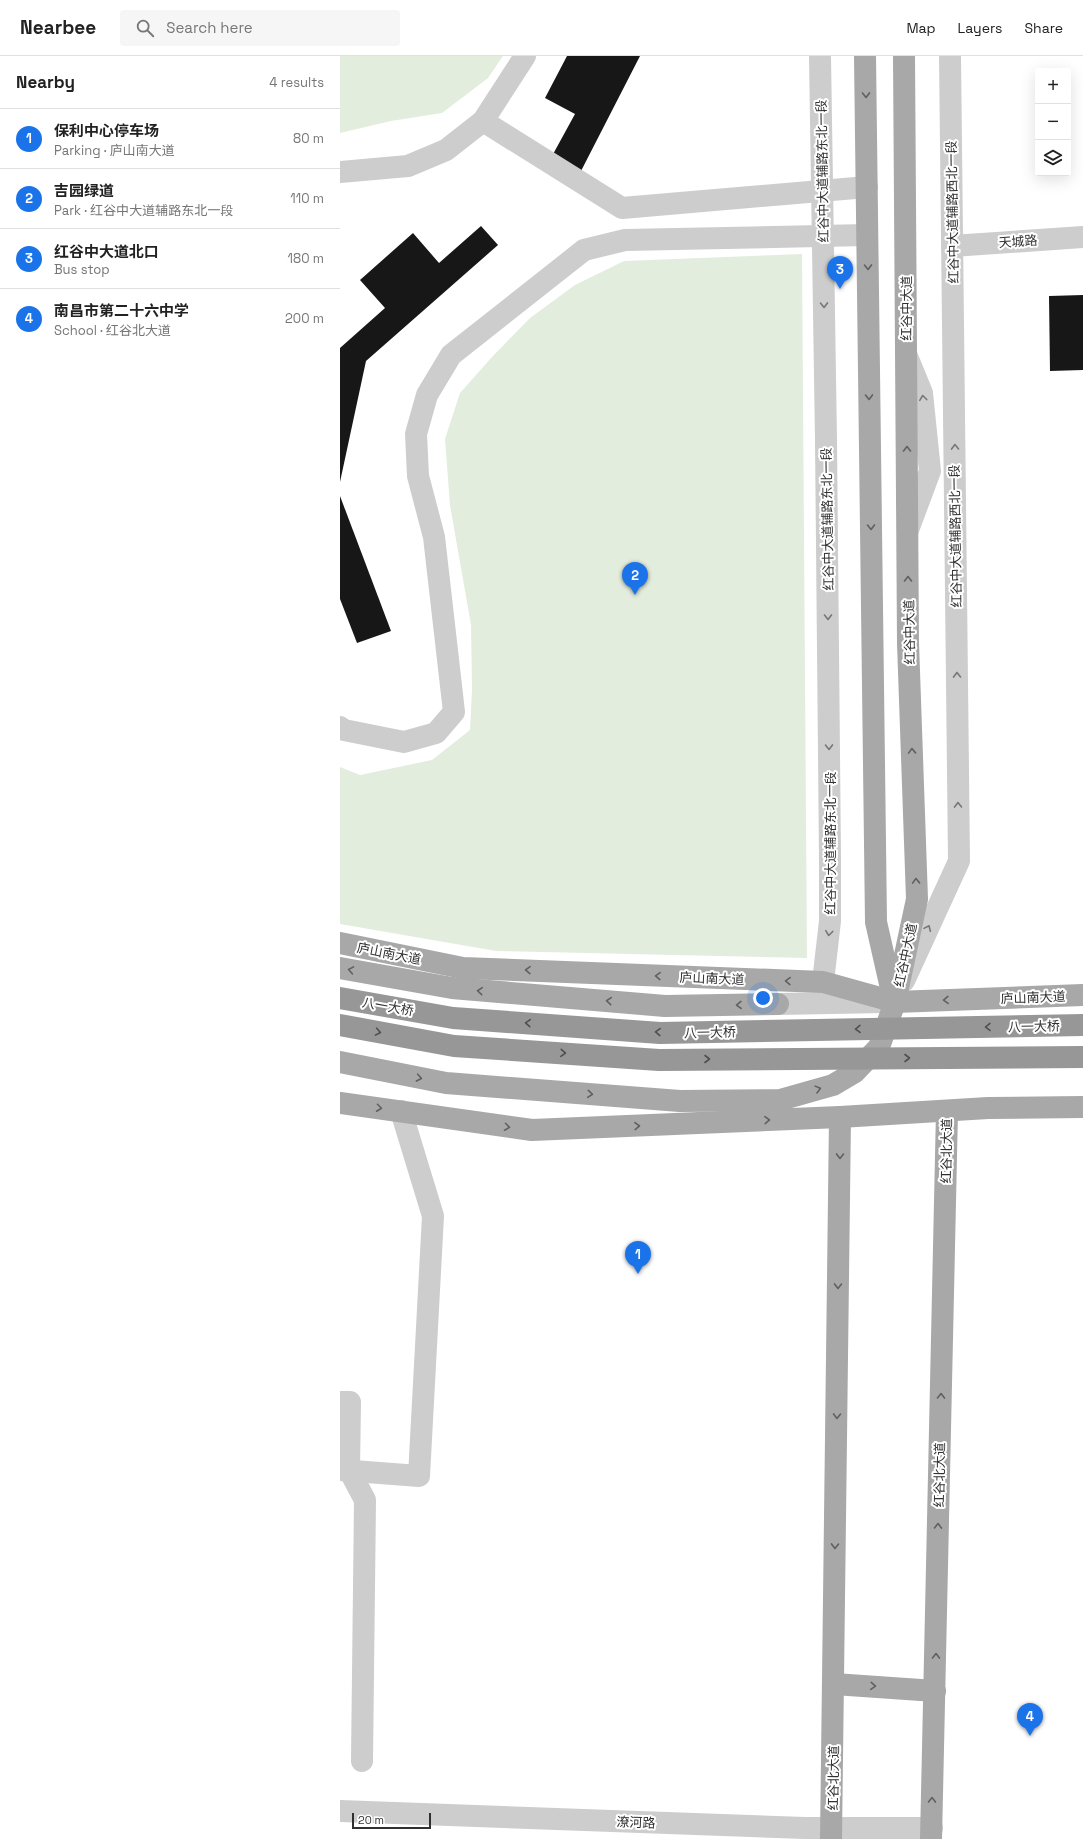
<!DOCTYPE html>
<meta charset="utf-8">
<style>
:root{--surface:#fff;--page:#f6f6f6;--text:#222;--muted:#767676;--line:#e0e0e0;--accent:#1a73e8}
body{margin:0;font-family:"Space Grotesk","Noto Sans SC",sans-serif;background:var(--page);color:var(--text)}
.controls{position:absolute;right:12px;top:12px;display:grid;overflow:hidden;border-radius:4px;box-shadow:0 4px 16px #0002}
.controls button{width:36px;height:36px;display:grid;place-items:center;padding:0;border:0;border-bottom:1px solid var(--line);background:var(--surface);color:var(--text);font:20px sans-serif}
.scale{position:absolute;left:12px;bottom:10px;width:79px;box-sizing:border-box;padding-left:4px;border:2px solid #303030;border-top:0;font-size:11px;line-height:14px;white-space:nowrap;color:#303030;-webkit-text-stroke:3px #fff;paint-order:stroke}
.you{position:absolute;left:423px;top:942px;width:14px;height:14px;margin:-10px;border:3px solid #fff;border-radius:50%;background:#1a73e8;box-shadow:0 0 0 6px #1a73e833}
.badge{display:grid;place-items:center;width:26px;height:26px;border-radius:50%;background:var(--accent);color:#fff;font-size:13px;font-weight:700}
.pin{position:absolute;translate:-50% -33px;filter:drop-shadow(0 1px 2px #0008)}
.pin::after{content:'';position:absolute;top:21px;width:14px;height:12px;background:inherit;clip-path:polygon(0 0,100% 0,50% 100%)}
.list{margin:0;padding:0;list-style:none}
h2{display:flex;justify-content:space-between;align-items:center;height:52px;margin:0;padding:0 16px;font-size:17px}
h2 small{font-size:13px;font-weight:400;color:var(--muted)}
.list li{display:grid;grid-template-columns:26px 1fr auto;gap:12px;align-items:center;box-sizing:border-box;height:60px;padding:0 16px;border-top:1px solid var(--line)}
.list b{display:block;font-size:15px;white-space:nowrap}
.list p{margin:0;font-size:13px;white-space:nowrap;color:var(--muted)}
.list em{font-size:13px;font-style:normal;color:var(--muted)}
.icon{flex:none;width:22px;height:22px;fill:none;stroke:currentColor;stroke-width:2;stroke-linecap:round;stroke-linejoin:round}
.map{position:relative;flex:none;width:743px;height:1783px;overflow:hidden}
header{display:flex;align-items:center;gap:24px;box-sizing:border-box;height:56px;padding:0 20px;background:var(--surface);border-bottom:1px solid var(--line)}
header strong{font-size:19px}
nav{display:flex;gap:22px;margin-inline-start:auto;font-size:14px}
.search{width:280px;height:36px;background:var(--page);display:flex;align-items:center;gap:10px;box-sizing:border-box;padding:0 14px;border-radius:4px;color:var(--muted);font-size:15px}
main{display:flex}
aside{flex:1;background:var(--surface)}
.map>svg:first-child{display:block}
.green{fill:#e3edde}
.building{fill:#171717}
.lines{fill:none;stroke-linecap:round;stroke-linejoin:round}
.minor{stroke:#cdcdcd;stroke-width:22}
.major{stroke:#a8a8a8;stroke-width:22}
.highway-bridge{stroke:#979797;stroke-width:22}
.oneway{stroke:#606060}
.oneway2{stroke:#777}
.oneway3{stroke:#4f4f4f}
.labels{text-anchor:middle;stroke-width:4;stroke-linejoin:round;paint-order:stroke}
.street-label{font-size:13px;fill:#303030;stroke:#fff}
</style>
<header>
<strong>Nearbee</strong>
<div class="search"><svg class="icon" aria-label="search" viewBox="0 0 24 24"><circle cx="10" cy="10" r="6"/><path d="M15 15l6 6"/></svg>Search here</div>
<nav><a>Map</a><a>Layers</a><a>Share</a></nav>
</header>
<main>
<aside>
<h2>Nearby<small>4 results</small></h2>
<ul class="list">
<li><span class="badge">1</span><div><b>保利中心停车场</b><p>Parking · 庐山南大道</p></div><em>80 m</em></li>
<li><span class="badge">2</span><div><b>吉园绿道</b><p>Park · 红谷中大道辅路东北一段</p></div><em>110 m</em></li>
<li><span class="badge">3</span><div><b>红谷中大道北口</b><p>Bus stop</p></div><em>180 m</em></li>
<li><span class="badge">4</span><div><b>南昌市第二十六中学</b><p>School · 红谷北大道</p></div><em>200 m</em></li>
</ul>
</aside>
<div class="map">
<svg width="743" height="1783" viewBox="0 0 743 1783">
<rect width="100%" height="100%" fill="#fff"/>
<g class="green">
<path d="M0,0H163L148,22L102,57L51,65L0,77Z"/>
<path d="M462,198L467,902L156,895L0,868V711L20,719L92,704L130,674L132,634L131,569L110,449L105,383L120,337L152,301L190,262L235,229L284,205Z"/>
</g>
<g class="building">
<path d="M227,0H300L241,115L212,100L235,58L205,42Z"/>
<path d="M141,170L158,189L26,305L0,426V292L45,252L20,224L73,177L99,207Z"/>
<path d="M743,239V314L710,315L709,240Z"/>
<path d="M0,440L51,575L17,587L0,543Z"/>
</g>
<g class="lines">
<g class="minor">
<path d="M480,0L486,384L490,804V865L483,926"/>
<path d="M143,65L282,152L527,131"/>
<path d="M0,116L68,110L106,94L143,65L185,0"/>
<path d="M612,190L743,181"/>
<path d="M566,298L582,337L590,415L568,474"/>
<path d="M0,671L4,674L64,686L96,677L114,656L94,481L78,420L76,378L87,339L111,299L244,194L285,184L527,179"/>
<path d="M564,925L619,805L610,0"/>
<path d="M438,948L545,946"/>
<path d="M0,1346H10L9,1414L25,1444L22,1705"/>
<path d="M0,1414L79,1420L93,1160L61,1055"/>
<path d="M0,1755L465,1772H592"/>
</g>
<g class="major">
<path d="M525,0L536,866L553,941"/>
<path d="M0,887L123,912L483,926L555,946L743,939"/>
<path d="M0,912L112,932L325,950L438,948"/>
<path d="M0,1006L106,1027L340,1045L440,1044L493,1029L515,1016L539,991L555,946L577,843L568,587L564,0"/>
<path d="M0,1047L192,1074L500,1061L648,1052L743,1051"/>
<path d="M494,1628L595,1635"/>
<path d="M491,1783L500,1061"/>
<path d="M591,1783L607,1055"/>
</g>
<g class="highway-bridge">
<path d="M0,942L113,962L320,977L743,969"/>
<path d="M0,969L114,990L319,1004L743,1001"/>
</g>
</g>
<defs><path id="oneway-chevron" d="M-2-3.5L2.5 0L-2 3.5" fill="none" stroke-width="1.6" stroke-linecap="round" stroke-linejoin="round"/></defs>
<g class="oneway">
<use href="#oneway-chevron" transform="translate(526 39) rotate(89)"/>
<use href="#oneway-chevron" transform="translate(528 211) rotate(89)"/>
<use href="#oneway-chevron" transform="translate(529 341) rotate(89)"/>
<use href="#oneway-chevron" transform="translate(567 393) rotate(-90)"/>
<use href="#oneway-chevron" transform="translate(531 471) rotate(89)"/>
<use href="#oneway-chevron" transform="translate(568 523) rotate(-90)"/>
<use href="#oneway-chevron" transform="translate(572 695) rotate(-92)"/>
<use href="#oneway-chevron" transform="translate(576 825) rotate(-92)"/>
<use href="#oneway-chevron" transform="translate(11 914) rotate(-170)"/>
<use href="#oneway-chevron" transform="translate(188 914) rotate(-178)"/>
<use href="#oneway-chevron" transform="translate(318 920) rotate(-178)"/>
<use href="#oneway-chevron" transform="translate(448 925) rotate(-178)"/>
<use href="#oneway-chevron" transform="translate(140 935) rotate(-175)"/>
<use href="#oneway-chevron" transform="translate(606 944) rotate(178)"/>
<use href="#oneway-chevron" transform="translate(269 945) rotate(-175)"/>
<use href="#oneway-chevron" transform="translate(399 949) rotate(179)"/>
<use href="#oneway-chevron" transform="translate(79 1022) rotate(11)"/>
<use href="#oneway-chevron" transform="translate(478 1033) rotate(-15)"/>
<use href="#oneway-chevron" transform="translate(250 1038) rotate(5)"/>
<use href="#oneway-chevron" transform="translate(39 1052) rotate(7)"/>
<use href="#oneway-chevron" transform="translate(427 1064) rotate(-2)"/>
<use href="#oneway-chevron" transform="translate(297 1070) rotate(-2)"/>
<use href="#oneway-chevron" transform="translate(167 1071) rotate(8)"/>
<use href="#oneway-chevron" transform="translate(500 1100) rotate(91)"/>
<use href="#oneway-chevron" transform="translate(498 1230) rotate(91)"/>
<use href="#oneway-chevron" transform="translate(601 1340) rotate(-89)"/>
<use href="#oneway-chevron" transform="translate(497 1360) rotate(91)"/>
<use href="#oneway-chevron" transform="translate(598 1470) rotate(-89)"/>
<use href="#oneway-chevron" transform="translate(495 1490) rotate(91)"/>
<use href="#oneway-chevron" transform="translate(596 1600) rotate(-89)"/>
<use href="#oneway-chevron" transform="translate(533 1630) rotate(4)"/>
<use href="#oneway-chevron" transform="translate(592 1744) rotate(-89)"/>
</g>
<g class="oneway2">
<use href="#oneway-chevron" transform="translate(484 249) rotate(89)"/>
<use href="#oneway-chevron" transform="translate(583 342) rotate(-97)"/>
<use href="#oneway-chevron" transform="translate(615 391) rotate(-91)"/>
<use href="#oneway-chevron" transform="translate(488 561) rotate(89)"/>
<use href="#oneway-chevron" transform="translate(617 619) rotate(-91)"/>
<use href="#oneway-chevron" transform="translate(489 691) rotate(89)"/>
<use href="#oneway-chevron" transform="translate(618 749) rotate(-91)"/>
<use href="#oneway-chevron" transform="translate(588 872) rotate(-66)"/>
<use href="#oneway-chevron" transform="translate(489 877) rotate(97)"/>
</g>
<g class="oneway3">
<use href="#oneway-chevron" transform="translate(188 967) rotate(-176)"/>
<use href="#oneway-chevron" transform="translate(648 971) rotate(179)"/>
<use href="#oneway-chevron" transform="translate(518 973) rotate(179)"/>
<use href="#oneway-chevron" transform="translate(38 976) rotate(10)"/>
<use href="#oneway-chevron" transform="translate(318 976) rotate(-178)"/>
<use href="#oneway-chevron" transform="translate(223 997) rotate(4)"/>
<use href="#oneway-chevron" transform="translate(567 1002)"/>
<use href="#oneway-chevron" transform="translate(367 1003)"/>
</g>
<g class="labels">
<g class="street-label">
<text transform="translate(482 115) rotate(-91)" y="5">红谷中大道辅路东北一段</text>
<text transform="translate(612 156) rotate(-91)" y="5">红谷中大道辅路西北一段</text>
<text transform="translate(678 185) rotate(-4)" y="5">天城路</text>
<text transform="translate(566 252) rotate(-90)" y="5">红谷中大道</text>
<text transform="translate(487 463) rotate(-91)" y="5">红谷中大道辅路东北一段</text>
<text transform="translate(615 480) rotate(-91)" y="5">红谷中大道辅路西北一段</text>
<text transform="translate(569 576) rotate(-91)" y="5">红谷中大道</text>
<text transform="translate(490 787) rotate(-90)" y="5">红谷中大道辅路东北一段</text>
<text transform="translate(49 897) rotate(11)" y="5">庐山南大道</text>
<text transform="translate(565 899) rotate(-78)" y="5">红谷中大道</text>
<text transform="translate(372 922) rotate(2)" y="5">庐山南大道</text>
<text transform="translate(693 941) rotate(-2)" y="5">庐山南大道</text>
<text transform="translate(48 950) rotate(10)" y="5">八一大桥</text>
<text transform="translate(694 970) rotate(-1)" y="5">八一大桥</text>
<text transform="translate(370 976) rotate(-1)" y="5">八一大桥</text>
<text transform="translate(606 1095) rotate(-89)" y="5">红谷北大道</text>
<text transform="translate(599 1419) rotate(-89)" y="5">红谷北大道</text>
<text transform="translate(493 1722) rotate(-89)" y="5">红谷北大道</text>
<text transform="translate(296 1766) rotate(2)" y="5">潦河路</text>
</g>
</g>
</svg>
<div class="controls">
<button>+</button>
<button>−</button>
<button><svg class="icon" aria-label="layers" viewBox="0 0 24 24"><path d="M12 4l9 5-9 5-9-5zM3 14l9 5 9-5"/></svg></button>
</div>
<div class="scale">20 m</div>
<div class="you"></div>
<div class="pin badge" style="left:298px;top:1218px">1</div>
<div class="pin badge" style="left:295px;top:539px">2</div>
<div class="pin badge" style="left:500px;top:233px">3</div>
<div class="pin badge" style="left:690px;top:1680px">4</div>
</div>
</main>
